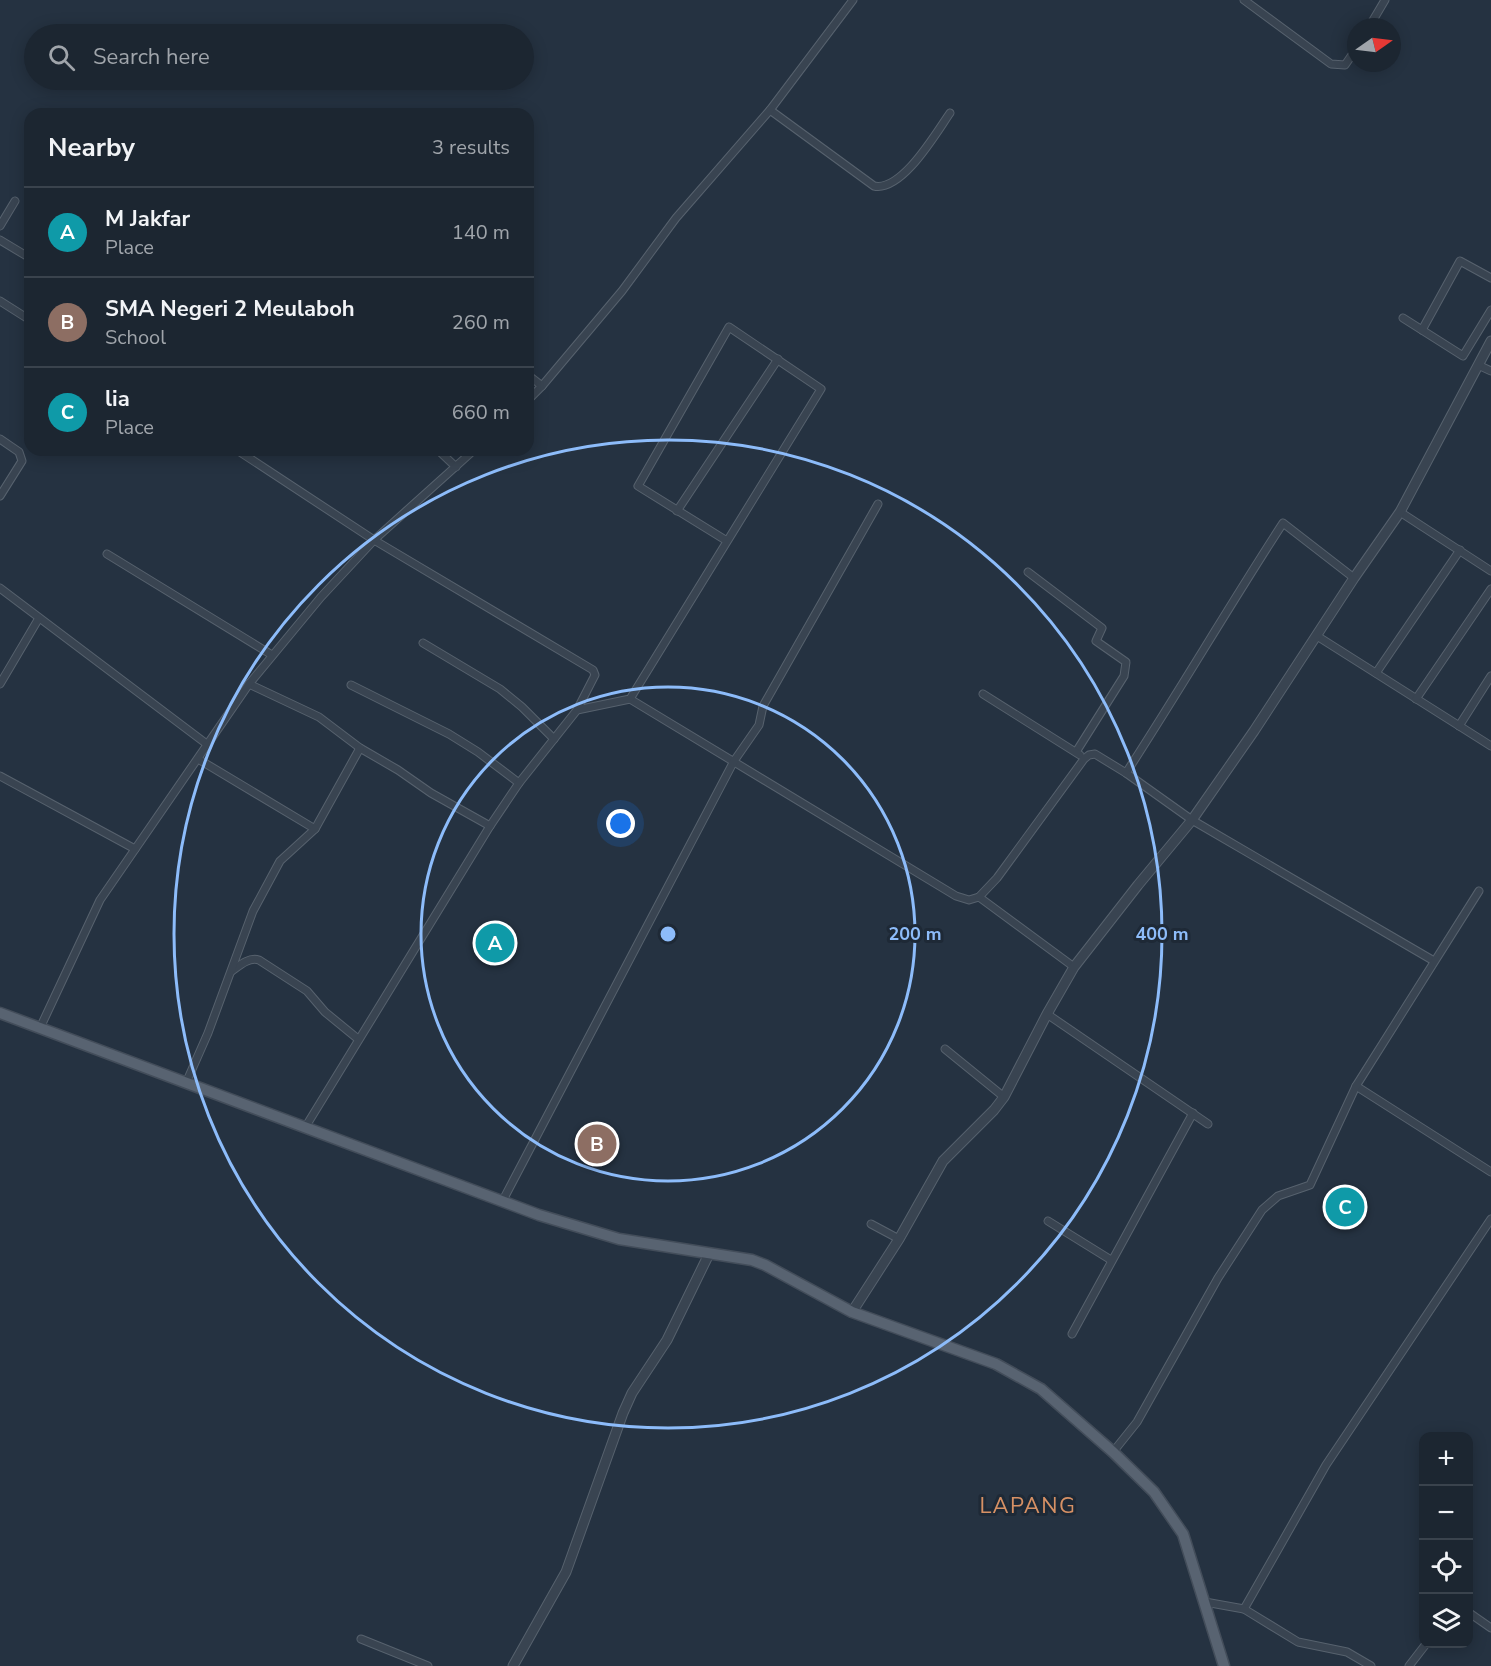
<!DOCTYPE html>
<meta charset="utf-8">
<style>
:root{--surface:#1c2631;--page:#252e39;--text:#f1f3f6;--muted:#a0a5ab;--line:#3a434d;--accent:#8dbcfa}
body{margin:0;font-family:"Nunito Sans",sans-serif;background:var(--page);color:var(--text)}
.controls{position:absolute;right:18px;bottom:18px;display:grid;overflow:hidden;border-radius:12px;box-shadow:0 3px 15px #0003}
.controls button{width:54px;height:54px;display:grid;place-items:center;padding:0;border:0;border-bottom:2px solid var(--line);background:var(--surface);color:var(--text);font:30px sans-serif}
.compass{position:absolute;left:1347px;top:18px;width:54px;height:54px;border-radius:50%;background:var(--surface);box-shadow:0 3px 15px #0003;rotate:76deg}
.you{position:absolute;left:621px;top:824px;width:21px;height:21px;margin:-15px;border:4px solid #fff;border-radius:50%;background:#1a73e8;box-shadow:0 0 0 9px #1a73e833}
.badge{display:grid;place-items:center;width:39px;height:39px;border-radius:50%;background:var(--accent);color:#fff;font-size:20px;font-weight:700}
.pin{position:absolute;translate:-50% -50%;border:3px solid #fff;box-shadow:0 2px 6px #0006}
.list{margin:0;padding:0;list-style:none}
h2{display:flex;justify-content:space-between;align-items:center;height:78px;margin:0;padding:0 24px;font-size:26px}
h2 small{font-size:20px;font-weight:400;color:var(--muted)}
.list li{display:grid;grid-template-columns:39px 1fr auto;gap:18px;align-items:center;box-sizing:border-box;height:90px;padding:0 24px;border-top:2px solid var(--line)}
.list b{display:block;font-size:22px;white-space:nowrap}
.list p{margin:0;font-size:20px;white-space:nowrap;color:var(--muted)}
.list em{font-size:20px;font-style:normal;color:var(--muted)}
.icon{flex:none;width:33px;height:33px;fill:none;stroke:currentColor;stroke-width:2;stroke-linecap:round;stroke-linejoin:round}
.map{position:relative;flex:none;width:1491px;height:1666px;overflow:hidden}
.search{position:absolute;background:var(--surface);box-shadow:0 3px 15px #0003;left:24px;top:24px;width:510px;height:66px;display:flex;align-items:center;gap:15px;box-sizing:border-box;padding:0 21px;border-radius:33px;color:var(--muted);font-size:22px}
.panel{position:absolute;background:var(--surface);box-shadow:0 3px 15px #0003;left:24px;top:108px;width:510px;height:348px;border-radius:18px}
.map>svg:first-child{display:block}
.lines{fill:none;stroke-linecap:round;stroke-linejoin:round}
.minor-casing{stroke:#57626e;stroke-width:9}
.tertiary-casing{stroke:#57626e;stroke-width:11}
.primary-casing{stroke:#434d5a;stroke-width:13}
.minor{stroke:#394451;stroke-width:7}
.tertiary{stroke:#394451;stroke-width:9}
.primary{stroke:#586371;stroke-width:10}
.ring{fill:none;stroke:#8dbcfa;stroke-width:3}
.labels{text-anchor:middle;stroke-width:6;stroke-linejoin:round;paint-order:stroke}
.quarter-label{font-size:22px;letter-spacing:1.5px;fill:#d79165;stroke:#1e2936}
.centre{fill:#8dbcfa;stroke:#1e2936;stroke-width:3}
.ring-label{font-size:18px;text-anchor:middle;font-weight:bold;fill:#8dbcfa;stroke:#1e2936;stroke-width:6;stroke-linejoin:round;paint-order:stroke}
</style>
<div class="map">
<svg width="1491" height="1666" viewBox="0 0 1491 1666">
<rect width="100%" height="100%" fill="#253241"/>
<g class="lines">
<g class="minor-casing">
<g id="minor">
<path d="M1244,0L1331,64L1345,65L1356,49"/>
<path d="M1369,27L1385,0"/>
<path d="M770,110L874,186C902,192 936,133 950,113"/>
<path d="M0,226L15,201"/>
<path d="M0,240L30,258"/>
<path d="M0,301L30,320"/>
<path d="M1403,318L1463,356L1491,310"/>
<path d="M1422,330L1460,261L1491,278"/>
<path d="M1478,365L1491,371"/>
<path d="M528,375L542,386"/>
<path d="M528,400L542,386L622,291L676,218L770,110L853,0"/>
<path d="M0,439L19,452L22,461L0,496"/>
<path d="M237,450L374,540L593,670L595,675L577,710"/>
<path d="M438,450L456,467"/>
<path d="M677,511L778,359"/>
<path d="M1400,512L1491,571"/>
<path d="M107,554L272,655"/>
<path d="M1028,572L1102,628L1096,641L1126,662L1124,676L1076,752"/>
<path d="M0,588L208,745"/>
<path d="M1317,636L1491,746"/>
<path d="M423,643L500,689L522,707L554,739"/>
<path d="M1376,673L1460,550"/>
<path d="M0,684L39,618"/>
<path d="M249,684L319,717L360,748L398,770L431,793L490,826"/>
<path d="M351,685L449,734L478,752L519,783"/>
<path d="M983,694L1080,755"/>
<path d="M630,699L956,896L969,900L979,897L1074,967"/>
<path d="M1416,699L1491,589"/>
<path d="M1459,726L1491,676"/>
<path d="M198,759L315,829"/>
<path d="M1126,773C1180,690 1229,606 1283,523L1354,578"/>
<path d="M0,776L135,849"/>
<path d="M979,897L997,878L1084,759L1089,755L1095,754L1126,773L1192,820L1434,961"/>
<path d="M232,971C240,965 249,957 259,960L307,991L325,1012L358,1039"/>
<path d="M1047,1014L1208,1124"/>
<path d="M40,1028L100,900L249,684L321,597L374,540L474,450"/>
<path d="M945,1049L1004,1097"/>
<path d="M186,1083L208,1033L253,911L280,861L315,829L360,748"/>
<path d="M1356,1086L1491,1172"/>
<path d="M306,1126L490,826L519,783L577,710L630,699L821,389L729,327L638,486L727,541"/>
<path d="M503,1200L734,761L759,725L763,706L878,504"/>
<path d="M1048,1221L1111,1260"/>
<path d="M871,1224L899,1239"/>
<path d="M1072,1334L1193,1113"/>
<path d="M1113,1452L1137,1422L1218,1278L1262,1210L1278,1196L1310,1185L1356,1086L1479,891"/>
<path d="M1205,1602L1244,1609L1326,1465L1491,1219"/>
<path d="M1244,1609L1298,1642L1347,1652L1371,1666"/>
<path d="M1468,1612L1491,1628"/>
<path d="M361,1639L428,1666"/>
<path d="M1409,1666L1426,1644"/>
</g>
</g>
<g class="tertiary-casing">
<g id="tertiary">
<path d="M852,1312L899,1239L943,1161L994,1110L1004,1097L1047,1014L1074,967L1138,885L1192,820L1254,731L1354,578L1400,512L1491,341"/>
<path d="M513,1666L566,1572L623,1413L632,1393L667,1340L709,1254"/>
</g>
</g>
<g class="primary-casing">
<path id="primary" d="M0,1013L539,1215L619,1239L752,1260L765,1265L852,1312L996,1364L1041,1389L1113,1452L1154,1492L1183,1534L1224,1666"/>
</g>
<use href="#minor" class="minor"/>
<use href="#tertiary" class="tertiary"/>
<use href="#primary" class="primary"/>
</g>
<g class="ring">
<circle cx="668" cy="934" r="247"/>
<circle cx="668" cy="934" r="494"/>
</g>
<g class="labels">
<g class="quarter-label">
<text x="1028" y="1513">LAPANG</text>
</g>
</g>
<circle cx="668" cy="934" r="9" class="centre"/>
<g class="ring-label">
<text x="915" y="940">200 m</text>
<text x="1162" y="940">400 m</text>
</g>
</svg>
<div class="controls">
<button>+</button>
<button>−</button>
<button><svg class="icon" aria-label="locate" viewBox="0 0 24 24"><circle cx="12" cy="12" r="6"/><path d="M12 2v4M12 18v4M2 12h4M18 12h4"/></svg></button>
<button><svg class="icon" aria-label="layers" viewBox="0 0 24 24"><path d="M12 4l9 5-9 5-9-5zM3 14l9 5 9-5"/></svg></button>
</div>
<svg class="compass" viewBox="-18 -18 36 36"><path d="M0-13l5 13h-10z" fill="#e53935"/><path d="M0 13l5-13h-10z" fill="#a0a5ab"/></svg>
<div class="you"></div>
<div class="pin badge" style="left:495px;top:943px;background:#0f9aa8">A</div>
<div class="pin badge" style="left:597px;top:1144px;background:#8d6e63">B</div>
<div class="pin badge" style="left:1345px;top:1207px;background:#0f9aa8">C</div>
<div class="search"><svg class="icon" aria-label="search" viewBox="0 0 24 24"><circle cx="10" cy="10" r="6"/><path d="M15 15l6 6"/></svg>Search here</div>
<section class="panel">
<h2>Nearby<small>3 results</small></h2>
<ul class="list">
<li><span class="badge" style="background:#0f9aa8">A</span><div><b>M Jakfar</b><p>Place</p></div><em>140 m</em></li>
<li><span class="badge" style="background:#8d6e63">B</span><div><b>SMA Negeri 2 Meulaboh</b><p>School</p></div><em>260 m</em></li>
<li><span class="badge" style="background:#0f9aa8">C</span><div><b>lia</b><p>Place</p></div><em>660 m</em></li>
</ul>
</section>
</div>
